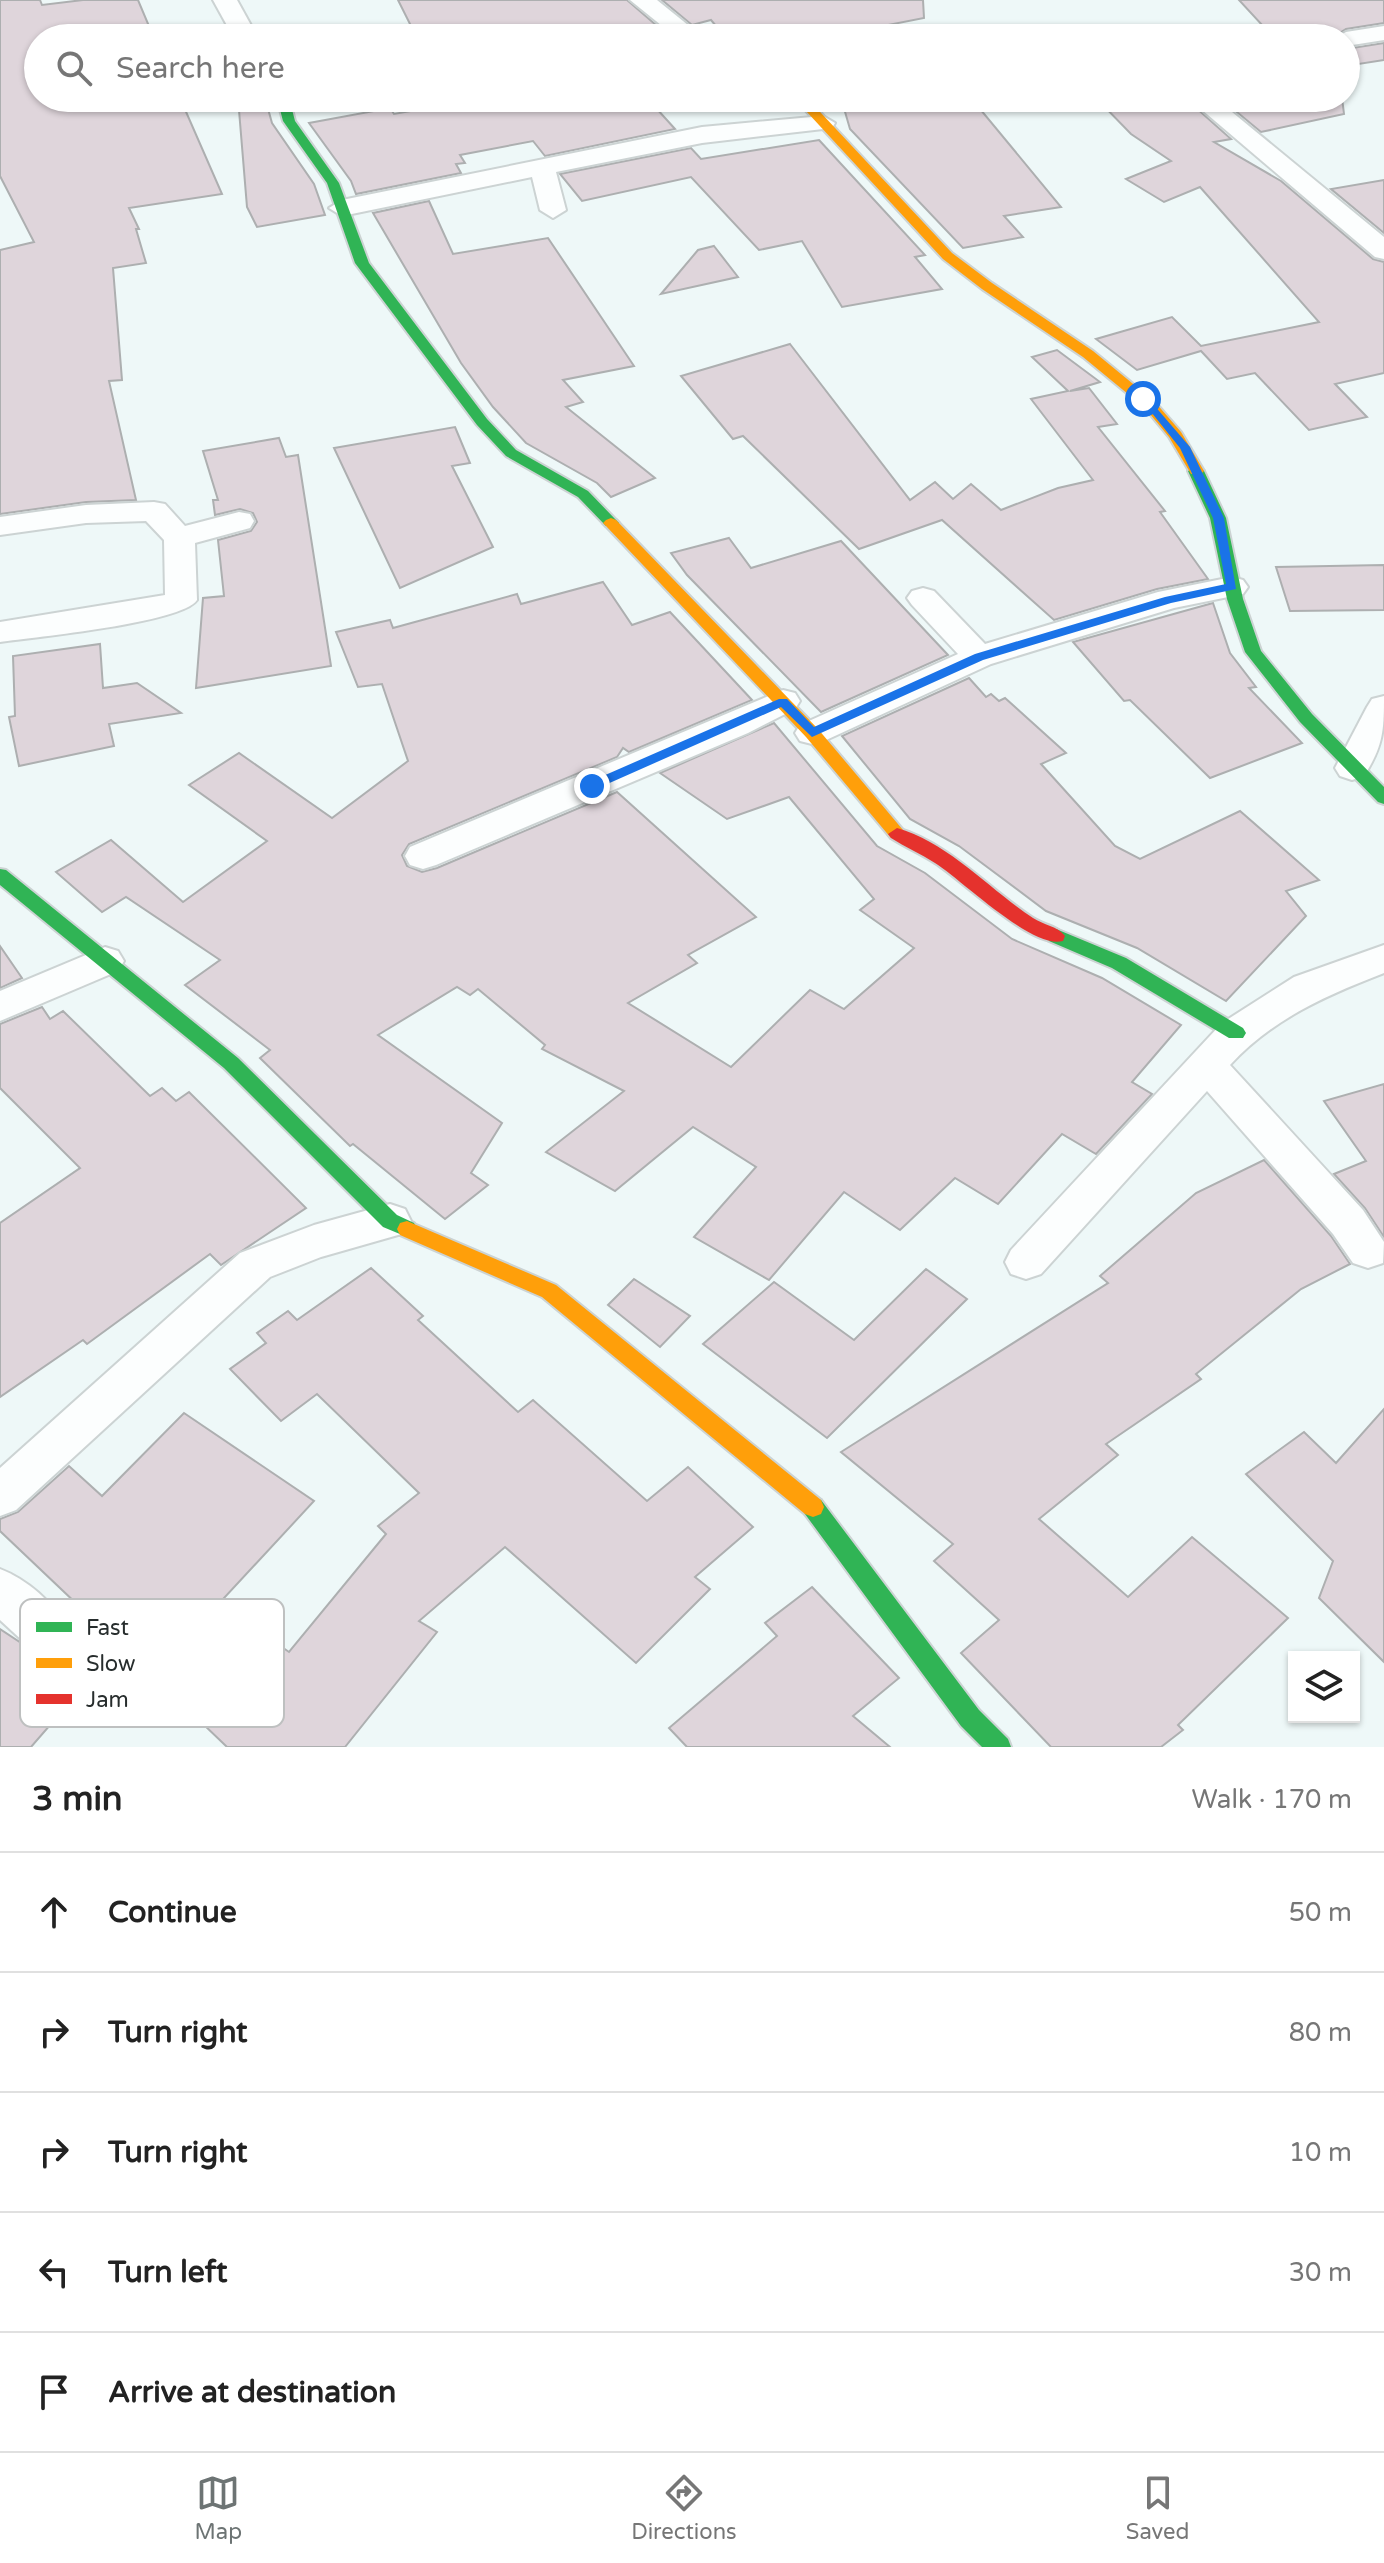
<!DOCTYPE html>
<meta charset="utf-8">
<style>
:root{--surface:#fff;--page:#f6f6f6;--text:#222;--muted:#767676;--line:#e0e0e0;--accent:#6d7474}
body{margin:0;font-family:"Varela Round",sans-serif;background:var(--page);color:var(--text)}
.controls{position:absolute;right:24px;bottom:24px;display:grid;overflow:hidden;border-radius:0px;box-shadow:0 2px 6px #0004}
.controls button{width:72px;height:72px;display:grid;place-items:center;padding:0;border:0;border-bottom:2px solid var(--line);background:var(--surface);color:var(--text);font:40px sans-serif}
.stop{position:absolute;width:24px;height:24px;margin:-18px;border:6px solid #1a73e8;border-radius:50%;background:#fff}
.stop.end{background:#1a73e8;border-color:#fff;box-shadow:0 2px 8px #0008}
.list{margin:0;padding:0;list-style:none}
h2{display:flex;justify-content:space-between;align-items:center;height:104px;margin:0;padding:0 32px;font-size:34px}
h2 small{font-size:26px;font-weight:400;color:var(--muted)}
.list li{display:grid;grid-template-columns:52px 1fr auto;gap:24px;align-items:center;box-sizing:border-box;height:120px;padding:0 32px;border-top:2px solid var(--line)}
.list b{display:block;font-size:30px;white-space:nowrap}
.list em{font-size:26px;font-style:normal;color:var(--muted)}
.icon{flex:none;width:44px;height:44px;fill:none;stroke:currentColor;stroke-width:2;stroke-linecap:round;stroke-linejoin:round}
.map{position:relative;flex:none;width:1384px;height:1747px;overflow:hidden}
.search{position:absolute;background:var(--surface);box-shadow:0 2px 6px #0004;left:24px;right:24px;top:24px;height:88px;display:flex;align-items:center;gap:20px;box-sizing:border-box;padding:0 28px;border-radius:44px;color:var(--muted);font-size:30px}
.sheet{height:704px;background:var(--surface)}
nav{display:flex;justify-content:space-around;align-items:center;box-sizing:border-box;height:112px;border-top:2px solid var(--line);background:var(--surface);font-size:22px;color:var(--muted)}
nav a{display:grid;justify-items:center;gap:4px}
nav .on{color:var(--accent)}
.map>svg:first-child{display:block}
.building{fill:#dfd5db;stroke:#adafb0;stroke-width:2}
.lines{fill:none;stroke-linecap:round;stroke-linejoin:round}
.street-casing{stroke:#ccd3d3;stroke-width:4}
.fast-casing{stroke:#ccd3d3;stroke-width:4}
.slow-casing{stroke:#ccd3d3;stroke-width:4}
.jam-casing{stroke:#ccd3d3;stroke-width:4}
.street{fill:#fcfefe;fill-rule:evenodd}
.fast{fill:#30b455;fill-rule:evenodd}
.slow{fill:#ff9f0a;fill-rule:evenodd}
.jam{fill:#e5322d;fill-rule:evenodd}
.route{fill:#1a73e8}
.key{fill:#fff;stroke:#bec0c0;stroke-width:2}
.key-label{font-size:22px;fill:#272d2d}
</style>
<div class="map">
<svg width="1384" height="1747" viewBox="0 0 1384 1747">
<rect width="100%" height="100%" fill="#eef8f8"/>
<g class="building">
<path d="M0,0H40L42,5L83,0H138L154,38H38V98H180L222,194L129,208L139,229H136L146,263L113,268L122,380L109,381L136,500L86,502L0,514V250L34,242L0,176Z"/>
<path d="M398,0H627L664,32L638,38H417Z"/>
<path d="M662,0H923L924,18L822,38H726L711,20L692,25Z"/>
<path d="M1239,0H1384V23L1346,29L1332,38H1274Z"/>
<path d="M1384,43V60L1358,64V67L1346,70V49Z"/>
<path d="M238,98H265L272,123L314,184L325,215L257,227L247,207Z"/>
<path d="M485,98H647L675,129L545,156L533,141L460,155L465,163L456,164L461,173L356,194L351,181L309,123L390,108L394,114Z"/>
<path d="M841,98H971L1061,207L1004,216L1023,237L963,248L850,129Z"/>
<path d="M1096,98H1185L1231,139L1214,142L1281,181L1373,259L1384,262V373L1335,384L1367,417L1309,430L1255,373L1227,379L1201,351L1137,370L1096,339L1172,317L1201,346L1319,322L1200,187L1164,202L1126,179L1171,161L1131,134Z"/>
<path d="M1220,98H1342L1344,114L1261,132Z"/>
<path d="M819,140L925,255L915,257L942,289L842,307L802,241L759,250L691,177L582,201L560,174L691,148L701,159Z"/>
<path d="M1384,180V233L1331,189Z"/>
<path d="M429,201L453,254L548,238L634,366L563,380L583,402L566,407L655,478L611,497L597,483L526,443L493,407L461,363L373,213Z"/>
<path d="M714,246L738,277L661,294L698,250Z"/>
<path d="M790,344L910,500L935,482L953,499L971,484L1001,510L1058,488L1093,480L1031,399L1068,391L1032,357L1057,350L1100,382L1070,391L1089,388L1117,424L1098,427L1165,511L1160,512L1208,579L1157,589L1054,620L942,520L859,549L743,436L733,439L681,376Z"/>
<path d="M455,427L470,463L452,466L493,547L400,588L334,448Z"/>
<path d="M279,438L286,457L298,455L331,666L196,688L203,598L224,596L218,540L251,531L257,522L253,513L240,509L215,515L213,500H218L203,451Z"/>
<path d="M729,538L751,568L841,541L948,655L821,712L687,575L671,553Z"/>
<path d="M1384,565V610L1290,611L1276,567Z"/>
<path d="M603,582L632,625L670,612L752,700L629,752L623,748L617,757L409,844L402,855L407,866L422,872L437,868L617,792L756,917L688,955L697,963L628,1003L731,1067L810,990L844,1009L914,948L860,910L874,899L789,797L727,819L660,773L774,723L877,846L925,873L1012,939L1102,978L1181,1025L1132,1082L1152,1094L1096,1154L1062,1134L998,1204L955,1178L900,1230L844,1192L769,1280L694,1237L756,1167L693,1127L615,1191L546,1152L624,1091L542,1049L545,1045L478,989L470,995L457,987L378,1035L502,1123L471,1173L488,1185L445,1219L353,1144L350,1146L260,1058L270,1050L185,985L220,960L126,897L102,912L56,872L111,840L183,902L267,841L189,785L239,753L332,818L408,761L382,684L358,687L336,632L390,620L393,628L517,594L521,604Z"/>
<path d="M1213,603L1230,653L1256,687L1249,688L1302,743L1210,778L1130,700L1124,701L1073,642Z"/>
<path d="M100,644L103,688L137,683L181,713L109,724L114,746L19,766L9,717L15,716L13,656Z"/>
<path d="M969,678L986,697L991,694L999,701L1005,698L1066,753L1041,764L1115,846L1140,859L1240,811L1319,880L1286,891L1306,916L1226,1001L1137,948L1046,911L959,846L910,819L842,736Z"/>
<path d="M0,946L22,978L0,988Z"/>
<path d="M42,1007L50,1019L63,1011L150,1096L162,1088L176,1101L189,1092L306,1208L221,1265L210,1254L87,1344L83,1340L0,1397V1223L80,1168L0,1088V1024Z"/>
<path d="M1384,1084V1237L1365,1208L1334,1174L1366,1161L1324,1101Z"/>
<path d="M1264,1160L1331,1236L1350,1264L1301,1289L1196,1374L1201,1379L1106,1444L1118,1455L1039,1519L1128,1597L1192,1537L1288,1618L1178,1725L1183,1730L1161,1747H1051L961,1653L999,1620L934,1561L953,1544L841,1452L1108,1283L1100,1276L1196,1193Z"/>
<path d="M371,1268L423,1316L418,1320L518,1412L533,1400L647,1501L688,1467L753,1527L695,1577L710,1589L636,1663L505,1547L419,1621L437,1632L345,1747H227L202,1723L279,1645L289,1652L386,1534L378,1526L419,1493L317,1394L281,1421L230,1369L266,1343L257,1333L288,1311L297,1320Z"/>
<path d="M926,1269L967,1299L827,1438L703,1344L774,1282L854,1340Z"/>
<path d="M634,1279L690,1316L660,1347L608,1305Z"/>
<path d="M1384,1409V1662L1319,1598L1333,1561L1246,1474L1304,1432L1336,1463Z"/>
<path d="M184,1413L314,1501L162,1665L127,1637L120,1645L0,1531V1519L18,1512L69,1466L102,1496Z"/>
<path d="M812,1587L899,1678L853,1716L890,1747H687L669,1728L777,1636L765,1623Z"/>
<path d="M0,1629L85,1685L31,1747H0Z"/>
</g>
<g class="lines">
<g class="street-casing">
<g id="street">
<path d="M213,0H237L258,38H234Z"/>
<path d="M630,0H657L704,38H677Z"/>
<path d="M1384,26V40L1346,46V38H1335L1346,32Z"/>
<path d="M1167,27L1208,31L1220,38H1146L1150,33Z"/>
<path d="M1188,98H1215L1384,237V259L1375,257Z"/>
<path d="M823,116L835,123L832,128L702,143L556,172L566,210L553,218L540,210L532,177L342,216L329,208L342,200L702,127Z"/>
<path d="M154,502L165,504L185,526L239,512L250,514L254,521L250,528L195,543L197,600C182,623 35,637 0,642V622L165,595L164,540L146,521L86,523L0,535V517L86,505Z"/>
<path d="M1232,577L1243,580L1248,587L1243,594L1174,608L991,664L824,741L812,744L800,741L795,733L800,725L958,654L912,605L907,598L912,591L923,588L934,591L985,644L1158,592Z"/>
<path d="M783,690L795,693L800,701L795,709L748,733L436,865L423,869L410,865L405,856L410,847Z"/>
<path d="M1384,696C1384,731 1383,746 1364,776L1352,780L1340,776L1335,768L1367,707L1372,699Z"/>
<path d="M1384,945V973C1327,995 1272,1019 1230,1065L1363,1210L1384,1242L1383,1263L1368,1268L1353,1263L1333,1234L1207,1091L1041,1274L1026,1279L1011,1274L1005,1262L1011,1250L1222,1023L1294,977Z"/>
<path d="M105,947L118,951L124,961L118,971L0,1021V991Z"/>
<path d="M390,1204L405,1209L411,1221L405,1233L321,1257L270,1277L16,1510L0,1516V1468L240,1253L314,1225Z"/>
<path d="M0,1569C26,1579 54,1602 66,1628L59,1643L42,1650L25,1643L0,1620Z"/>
</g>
</g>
<g class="fast-casing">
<g id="fast">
<path d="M277,98H289L295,121L339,183L369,263L487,419L516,450L588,491L616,520L619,523L616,526H606L578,497L506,456L477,425L355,263L327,183L283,121Z"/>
<path d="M1196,466L1204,471L1226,518L1243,599L1261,651L1312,714L1384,787V804L1378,802L1300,722L1245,652L1227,599L1210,518L1188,471Z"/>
<path d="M0,869L6,870L238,1058L397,1215L414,1223L417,1229L414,1235L407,1237L383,1227L224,1068L0,885Z"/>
<path d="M1056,929L1126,958L1243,1028L1246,1033L1243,1038H1229L1112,968L1049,941L1047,936L1049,931Z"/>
<path d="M813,1497L821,1500L979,1710L1008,1739L1011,1747H982L961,1726L805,1514L802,1507L805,1500Z"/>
</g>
</g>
<g class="slow-casing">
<g id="slow">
<path d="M794,98H807L952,253L992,283L1093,351L1155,402L1181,432L1204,471L1201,474H1191L1169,437L1145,408L1083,357L982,289L943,259Z"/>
<path d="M611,518L616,520L818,729L903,830L906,834L903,838H891L806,737L606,526L603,523L606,520Z"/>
<path d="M407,1221L556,1285L821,1500L824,1507L821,1514L813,1517L805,1514L542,1297L400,1235L397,1229L400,1223Z"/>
</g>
</g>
<g class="jam-casing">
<path id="jam" d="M897,828C949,843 989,889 1033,918C1043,925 1058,926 1065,936L1063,941C1033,950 962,880 935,863C921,854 905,847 891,838L888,834Z"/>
</g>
<use href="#street" class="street"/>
<use href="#fast" class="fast"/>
<use href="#slow" class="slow"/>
<use href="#jam" class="jam"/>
</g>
<path class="route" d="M1139,397H1147L1190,447L1224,518L1236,589L1171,603L983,660L812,737L781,707L596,789H587V783L779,699H787L814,727L975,654L1165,597L1226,584L1213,518L1180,448Z"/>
<rect x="20" y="1599" width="264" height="128" rx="12" class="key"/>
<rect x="36" y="1622" width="36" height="10" fill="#30b455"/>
<rect x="36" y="1658" width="36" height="10" fill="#ff9f0a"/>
<rect x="36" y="1694" width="36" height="10" fill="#e5322d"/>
<g class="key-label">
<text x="86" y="1635">Fast</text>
<text x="86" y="1671">Slow</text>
<text x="86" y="1707">Jam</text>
</g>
</svg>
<div class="controls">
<button><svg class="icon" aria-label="layers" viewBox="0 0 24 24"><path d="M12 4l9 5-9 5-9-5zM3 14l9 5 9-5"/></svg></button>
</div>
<div class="stop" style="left:1143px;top:399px"></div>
<div class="stop end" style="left:592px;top:786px"></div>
<div class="search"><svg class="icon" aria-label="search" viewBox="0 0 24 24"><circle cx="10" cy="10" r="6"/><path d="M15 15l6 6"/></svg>Search here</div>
</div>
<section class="sheet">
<h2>3 min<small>Walk · 170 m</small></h2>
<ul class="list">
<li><svg class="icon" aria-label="ahead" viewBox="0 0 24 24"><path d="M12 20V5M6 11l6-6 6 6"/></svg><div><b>Continue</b></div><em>50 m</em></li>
<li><svg class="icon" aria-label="right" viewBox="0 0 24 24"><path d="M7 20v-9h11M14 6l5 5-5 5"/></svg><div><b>Turn right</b></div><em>80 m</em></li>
<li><svg class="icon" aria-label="right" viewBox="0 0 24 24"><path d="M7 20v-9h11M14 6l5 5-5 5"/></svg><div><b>Turn right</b></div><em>10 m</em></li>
<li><svg class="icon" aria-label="left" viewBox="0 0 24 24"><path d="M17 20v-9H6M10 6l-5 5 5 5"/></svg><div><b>Turn left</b></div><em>30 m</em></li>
<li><svg class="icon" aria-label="arrive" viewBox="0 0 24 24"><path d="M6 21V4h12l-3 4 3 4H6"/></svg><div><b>Arrive at destination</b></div></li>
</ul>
</section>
<nav>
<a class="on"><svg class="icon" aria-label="map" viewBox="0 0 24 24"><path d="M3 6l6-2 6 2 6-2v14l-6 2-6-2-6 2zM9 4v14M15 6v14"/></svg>Map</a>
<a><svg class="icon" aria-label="directions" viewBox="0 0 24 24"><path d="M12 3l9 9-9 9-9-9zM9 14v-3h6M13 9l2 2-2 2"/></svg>Directions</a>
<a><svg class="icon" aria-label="saved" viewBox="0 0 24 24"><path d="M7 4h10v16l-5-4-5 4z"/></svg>Saved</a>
</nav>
